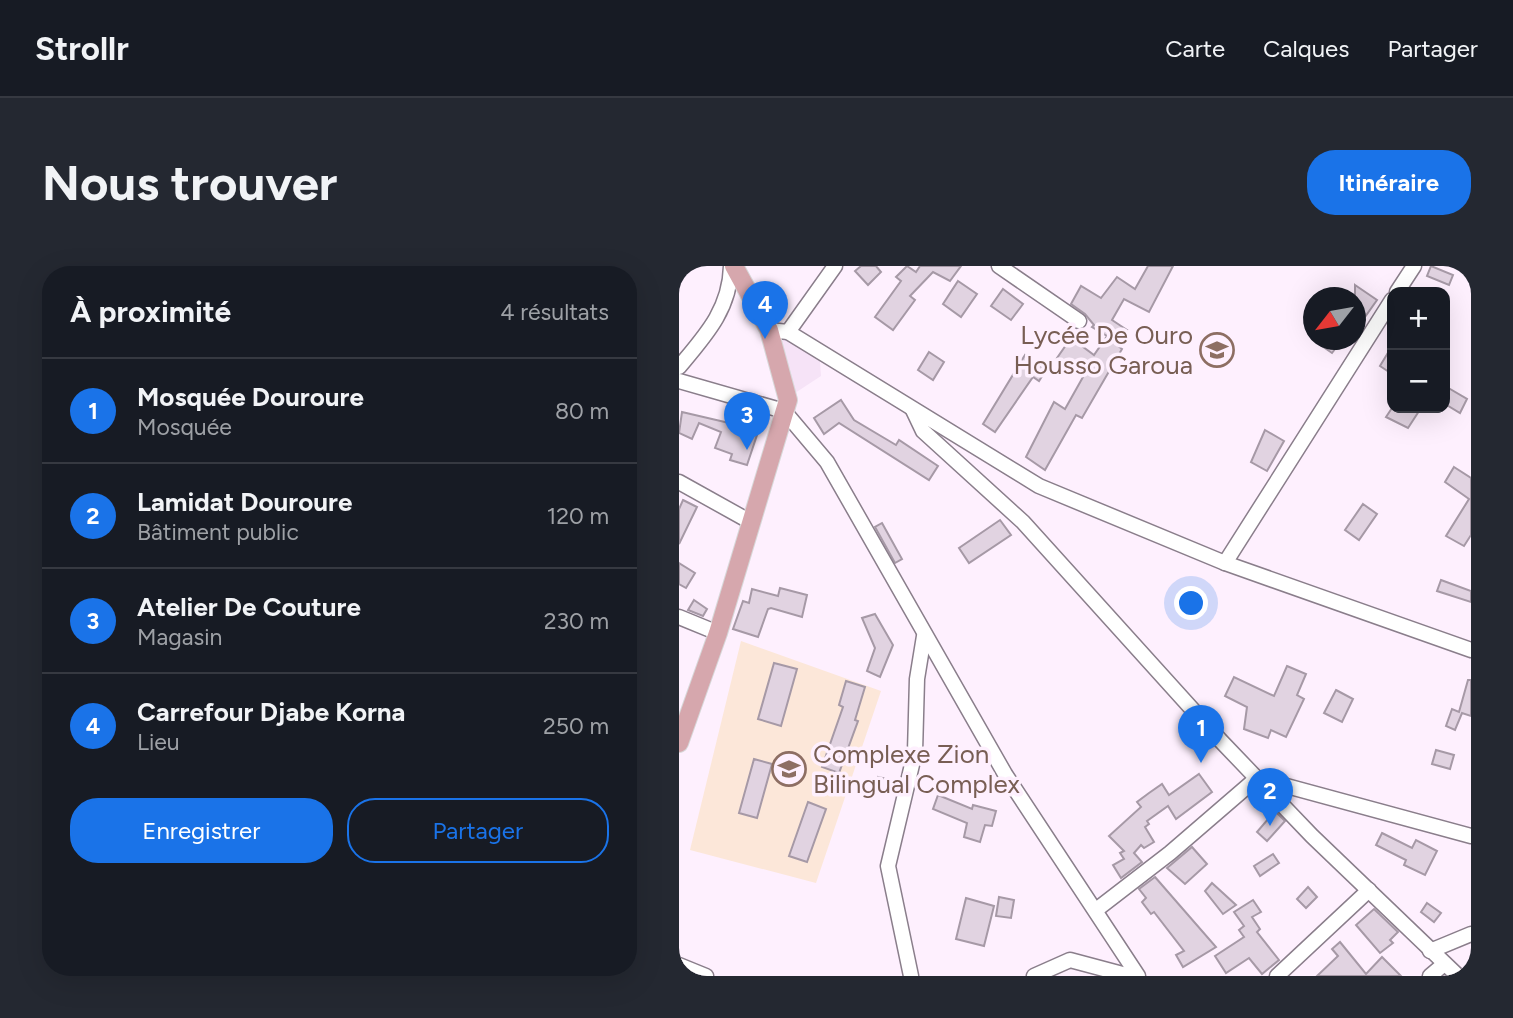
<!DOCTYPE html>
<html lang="fr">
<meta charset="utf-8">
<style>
:root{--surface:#171b24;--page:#242831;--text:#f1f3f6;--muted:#9ea1a6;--line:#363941;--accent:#1a73e8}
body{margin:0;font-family:Figtree,sans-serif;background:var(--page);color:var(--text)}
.controls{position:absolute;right:21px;top:21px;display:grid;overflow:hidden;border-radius:14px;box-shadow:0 7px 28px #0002}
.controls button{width:63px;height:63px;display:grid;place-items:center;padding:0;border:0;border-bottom:2px solid var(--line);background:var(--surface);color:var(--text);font:35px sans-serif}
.compass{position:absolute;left:624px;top:21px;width:63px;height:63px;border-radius:50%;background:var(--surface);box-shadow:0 7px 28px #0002;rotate:239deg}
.you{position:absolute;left:513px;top:338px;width:24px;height:24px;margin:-18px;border:5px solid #fff;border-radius:50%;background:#1a73e8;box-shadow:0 0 0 10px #1a73e833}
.badge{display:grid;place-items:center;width:46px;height:46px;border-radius:50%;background:var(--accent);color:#fff;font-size:23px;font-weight:700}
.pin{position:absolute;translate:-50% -58px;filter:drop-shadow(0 2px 4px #0008)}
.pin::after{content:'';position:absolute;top:37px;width:24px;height:21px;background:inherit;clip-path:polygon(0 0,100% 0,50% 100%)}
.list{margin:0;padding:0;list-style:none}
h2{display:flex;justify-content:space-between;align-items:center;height:91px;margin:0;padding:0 28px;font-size:30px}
h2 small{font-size:23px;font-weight:400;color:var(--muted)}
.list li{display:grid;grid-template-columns:46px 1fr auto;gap:21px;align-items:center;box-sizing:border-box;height:105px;padding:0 28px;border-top:2px solid var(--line)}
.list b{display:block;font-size:26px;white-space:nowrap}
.list p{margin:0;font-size:23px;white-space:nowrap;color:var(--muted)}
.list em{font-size:23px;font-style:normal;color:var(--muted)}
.actions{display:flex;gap:14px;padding:21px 28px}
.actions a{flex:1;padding:16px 0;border:2px solid var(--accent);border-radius:28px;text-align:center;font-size:24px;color:var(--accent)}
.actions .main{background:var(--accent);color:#fff}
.map{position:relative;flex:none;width:792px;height:710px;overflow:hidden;border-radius:28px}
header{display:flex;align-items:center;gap:42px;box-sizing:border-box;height:98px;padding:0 35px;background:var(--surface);border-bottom:2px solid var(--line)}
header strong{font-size:33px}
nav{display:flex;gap:38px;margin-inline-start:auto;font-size:24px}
.intro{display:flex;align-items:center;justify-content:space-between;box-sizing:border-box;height:168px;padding:0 42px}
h1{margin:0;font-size:49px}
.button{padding:18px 32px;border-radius:28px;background:var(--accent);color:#fff;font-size:24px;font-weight:700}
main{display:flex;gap:42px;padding:0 42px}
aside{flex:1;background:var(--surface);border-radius:28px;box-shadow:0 7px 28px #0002}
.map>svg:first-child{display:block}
.built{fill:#f6e3f7}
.education{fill:#fce7d9}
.building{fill:#e1d3e1;stroke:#a699a6;stroke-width:2}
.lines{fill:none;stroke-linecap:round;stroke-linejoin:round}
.minor-casing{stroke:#8a7e8b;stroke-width:17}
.major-casing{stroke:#d7d7d8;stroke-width:20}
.minor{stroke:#fff;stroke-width:14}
.major{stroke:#d6a7ad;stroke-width:18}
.labels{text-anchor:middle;stroke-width:7;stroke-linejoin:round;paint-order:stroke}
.education-label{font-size:26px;fill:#785e54;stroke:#fef0fe;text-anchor:end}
</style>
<header>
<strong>Strollr</strong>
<nav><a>Carte</a><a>Calques</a><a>Partager</a></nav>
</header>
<div class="intro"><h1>Nous trouver</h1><a class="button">Itinéraire</a></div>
<main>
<aside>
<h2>À proximité<small>4 résultats</small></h2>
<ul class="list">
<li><span class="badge">1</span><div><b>Mosquée Douroure</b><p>Mosquée</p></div><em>80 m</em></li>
<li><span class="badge">2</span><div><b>Lamidat Douroure</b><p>Bâtiment public</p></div><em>120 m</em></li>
<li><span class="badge">3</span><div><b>Atelier De Couture</b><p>Magasin</p></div><em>230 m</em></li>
<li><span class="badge">4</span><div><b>Carrefour Djabe Korna</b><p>Lieu</p></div><em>250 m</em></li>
</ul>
<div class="actions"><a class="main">Enregistrer</a><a>Partager</a></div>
</aside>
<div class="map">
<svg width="792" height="710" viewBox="0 0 792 710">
<rect width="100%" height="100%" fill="#fef0fe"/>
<path class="built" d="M121,72L140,81L142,110L113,129L97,75Z"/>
<path class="education" d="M62,375L202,425L137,617L11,584Z"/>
<g class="building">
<path d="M182,0H197L202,6L189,19L176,5Z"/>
<path d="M228,0L237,6L241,0H282L271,15L254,6L231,30L236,34L214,64L196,51L222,15L217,11Z"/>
<path d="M469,0H494L470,46L445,33L433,54L448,64L438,79L443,83L403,152L397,149L366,204L347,191L375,136L386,143L404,111L378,92L392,72L415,89L428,70L413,61L415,59L406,48L392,38L402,20L422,32L438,11L456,23Z"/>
<path d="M752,0L774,9L770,19L748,10Z"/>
<path d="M279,15L298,28L282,51L264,38Z"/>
<path d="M676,19L698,34L676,65Z"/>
<path d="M324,23L344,38L332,54L312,40Z"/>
<path d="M648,74H663L653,87L643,80Z"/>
<path d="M713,80V108L701,100Z"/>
<path d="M250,86L265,96L254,114L239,104Z"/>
<path d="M346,89L367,104L360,115L354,111L316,166L304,158Z"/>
<path d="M766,120L788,133L781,147L766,138Z"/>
<path d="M162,134L175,154L217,179L220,174L259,200L250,214L160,157L145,168L135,152Z"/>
<path d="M713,142H742L729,162L707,151Z"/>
<path d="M3,146L63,160L64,151L83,154L68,199L51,194L53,188L36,182L42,166L20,157L13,173L0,167Z"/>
<path d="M586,164L605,175L588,205L572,196Z"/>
<path d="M775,201L792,212V269L785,280L767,270L790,233L766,216Z"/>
<path d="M4,234L18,241L0,278V243Z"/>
<path d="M684,238L698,248L680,274L666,264Z"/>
<path d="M321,254L332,269L290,297L280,282Z"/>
<path d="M203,257L223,293L216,297L196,261Z"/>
<path d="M0,297L16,307L7,322L0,318Z"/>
<path d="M762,314L792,325V336L758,325Z"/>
<path d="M101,322L128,329L123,351L92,342L89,343L79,371L54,363L64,335L70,337L73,323L99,330Z"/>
<path d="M15,334L28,343L24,350L9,344Z"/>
<path d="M196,348L214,379L201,411L188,405L196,382L183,352Z"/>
<path d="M95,397L118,403L102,460L79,453Z"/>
<path d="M608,400L627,408L618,429L625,433L607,471L592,464L589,472L565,463L568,441L546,430L555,411L595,430Z"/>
<path d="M789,414H792V450L783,447L776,464L767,460L773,443L780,446Z"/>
<path d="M167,415L186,421L176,454L179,455L160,507L143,501L164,441L160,439Z"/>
<path d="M657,424L674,433L663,456L645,447Z"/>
<path d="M757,484L775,489L771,503L753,498Z"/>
<path d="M75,493L93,498L78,552L60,547Z"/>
<path d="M520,508L533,526L497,553L489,540L468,555L470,558L466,561L475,576L465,582L462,579L455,587L463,596L442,612L434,599L445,593L441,587L445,585L430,570L462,541L458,536L470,527L483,518L490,529Z"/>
<path d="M199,511L217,515L214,528L196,524Z"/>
<path d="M259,529L293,543L294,539L317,545L313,560L306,559L301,576L285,571L288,557L254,543Z"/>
<path d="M129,536L147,543L128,596L110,590Z"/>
<path d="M596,545L606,555L588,575L578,566Z"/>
<path d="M703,567L733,582L737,574L758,585L746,609L725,599L727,594L697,579Z"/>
<path d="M513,581L528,598L506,618L488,602Z"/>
<path d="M594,588L600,597L581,610L575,600Z"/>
<path d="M476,611L537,681L504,701L497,689L505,685L475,646L472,648L463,636L467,632L460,623Z"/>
<path d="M533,617L557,639L544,648L526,625Z"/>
<path d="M629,621L638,631L627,642L618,633Z"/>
<path d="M320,631L335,634L332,652L317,650Z"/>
<path d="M287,632L315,640L305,680L277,673Z"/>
<path d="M574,634L582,646L573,651L581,663L578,666L600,694L583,708L570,692L547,707L536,690L565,671L560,664L565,660L555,646Z"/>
<path d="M748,637L762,647L755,656L742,646Z"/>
<path d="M695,643L719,666L711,674L714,677L701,687L677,659Z"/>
<path d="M661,676L687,708L703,691L722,710H638L659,690L653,683Z"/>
</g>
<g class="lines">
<g class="minor-casing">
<g id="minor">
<path d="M320,0L400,55"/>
<path d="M718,26L735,0"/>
<path d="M90,64L109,66L360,220L546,297L792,384"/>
<path d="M109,66L156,0"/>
<path d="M0,101C27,69 51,43 52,0"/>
<path d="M0,115L105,145L148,196L326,508L459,710"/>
<path d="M234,144L244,165L344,256L541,474L633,570L779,710"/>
<path d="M0,216L70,255"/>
<path d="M546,297L713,34"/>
<path d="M0,351L39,367"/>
<path d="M417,644L491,587L578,512L792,570"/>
<path d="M751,685L792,668"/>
<path d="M0,699L27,710"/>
<path d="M232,710L209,600L236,486L238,413L245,370"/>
<path d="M355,710L391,694L451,710"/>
<path d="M598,710L690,624"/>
<path d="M751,710L764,699"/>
</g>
</g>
<g class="major-casing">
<path id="major" d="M0,477L39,367L109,134L90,64L55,0"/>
</g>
<use href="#minor" class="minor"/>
<use href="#major" class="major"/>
</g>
<defs>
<g id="school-ring" transform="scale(1.75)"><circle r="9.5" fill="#fef0fe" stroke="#8d6e63" stroke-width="1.5"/><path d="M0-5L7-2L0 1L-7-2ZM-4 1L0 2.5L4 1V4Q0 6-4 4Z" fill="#8d6e63"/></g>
</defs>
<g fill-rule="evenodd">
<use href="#school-ring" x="538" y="84"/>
<use href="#school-ring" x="110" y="503"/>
</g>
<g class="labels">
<g class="education-label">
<text x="514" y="78">Lycée De Ouro<tspan x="514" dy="30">Housso Garoua</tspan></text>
<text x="134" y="497" text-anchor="start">Complexe Zion<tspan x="134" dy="30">Bilingual Complex</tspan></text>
</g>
</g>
</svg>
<div class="controls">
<button>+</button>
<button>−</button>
</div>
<svg class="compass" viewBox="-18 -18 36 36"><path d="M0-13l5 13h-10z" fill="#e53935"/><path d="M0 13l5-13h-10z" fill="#9ea1a6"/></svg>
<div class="you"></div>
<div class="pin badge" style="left:522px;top:497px">1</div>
<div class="pin badge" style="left:591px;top:560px">2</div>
<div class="pin badge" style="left:68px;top:184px">3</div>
<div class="pin badge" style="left:86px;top:73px">4</div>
</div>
</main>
